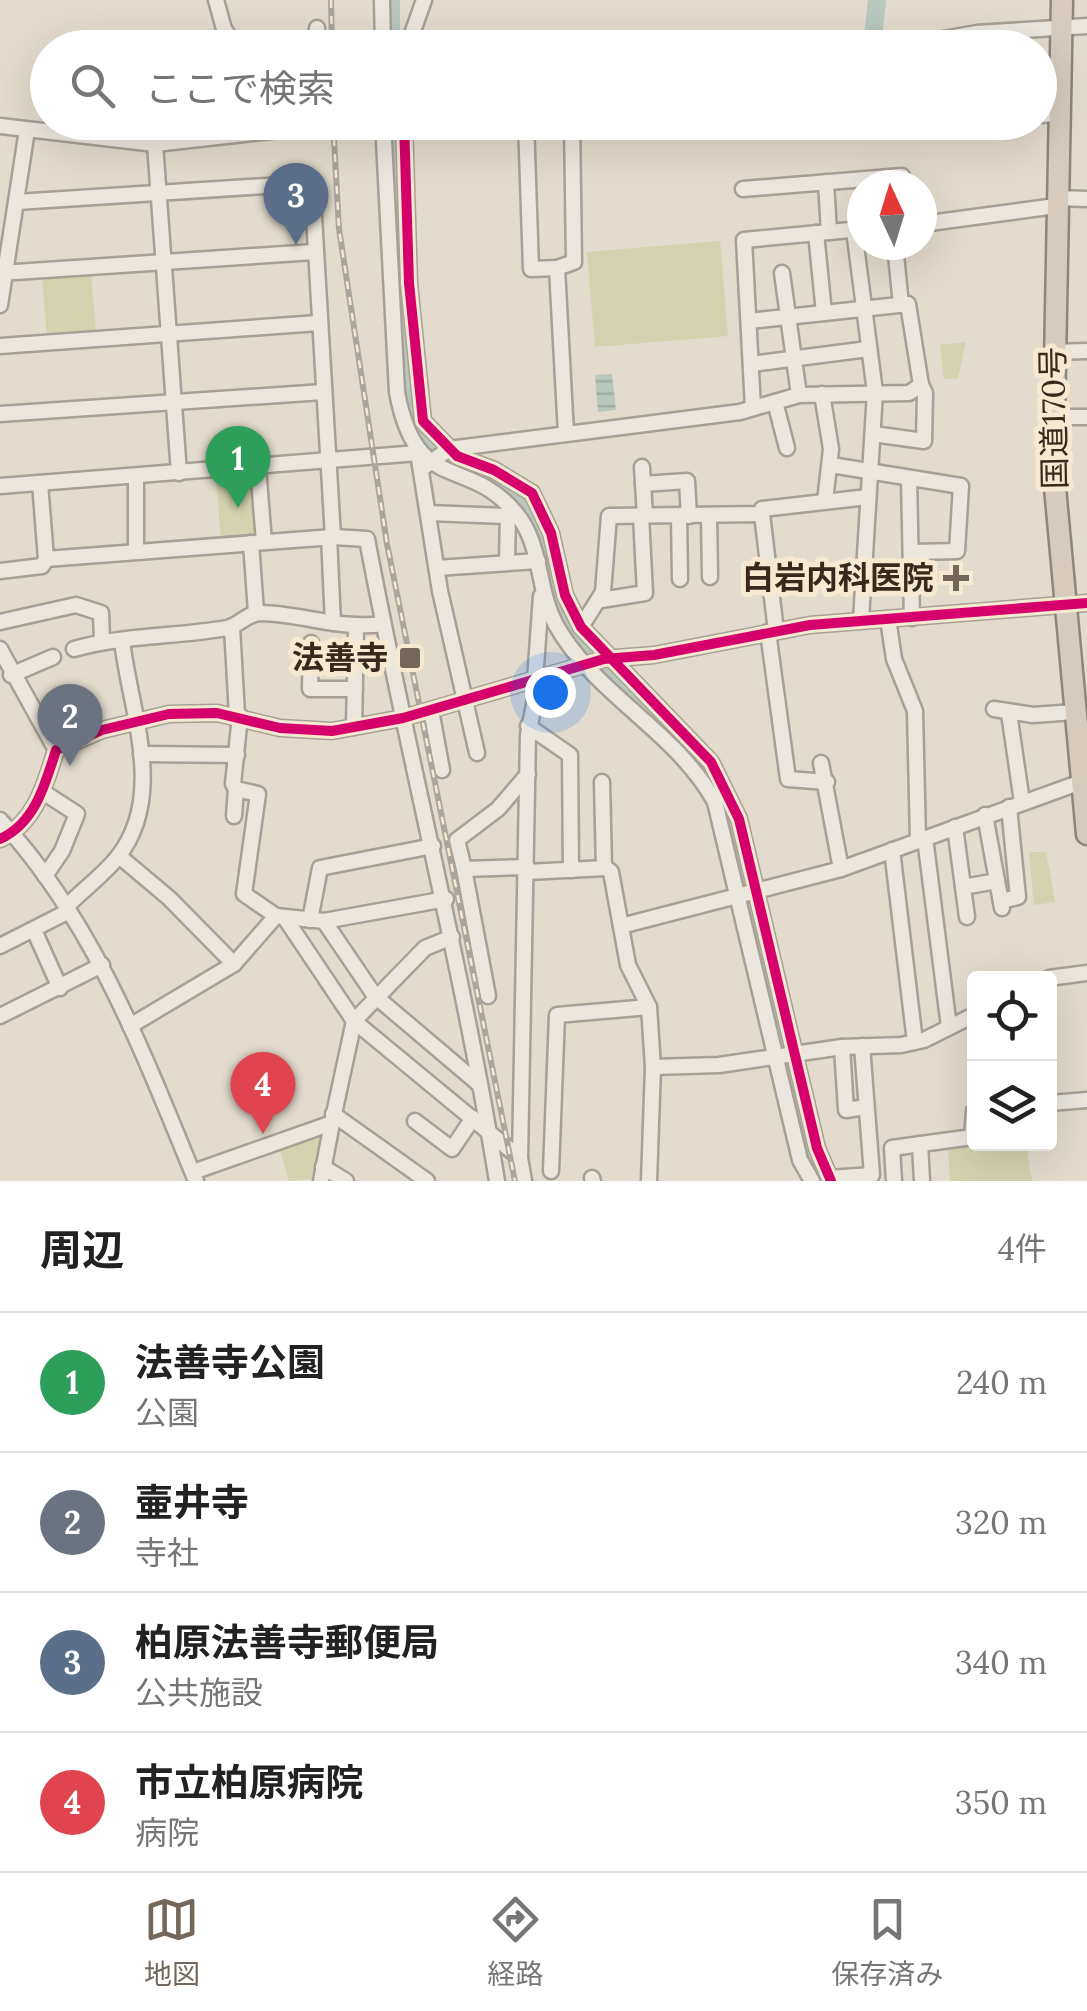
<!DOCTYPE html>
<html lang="ja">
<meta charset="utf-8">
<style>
:root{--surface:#fff;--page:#f6f6f6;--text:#222;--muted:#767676;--line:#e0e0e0;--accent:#73675b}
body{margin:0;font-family:Lora,"Noto Sans JP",serif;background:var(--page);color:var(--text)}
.controls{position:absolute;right:30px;bottom:30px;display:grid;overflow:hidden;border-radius:10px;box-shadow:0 10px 40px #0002}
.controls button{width:90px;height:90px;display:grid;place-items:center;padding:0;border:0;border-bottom:2px solid var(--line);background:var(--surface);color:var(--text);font:50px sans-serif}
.compass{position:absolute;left:847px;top:170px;width:90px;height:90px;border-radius:50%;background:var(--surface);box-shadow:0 10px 40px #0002;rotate:356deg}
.you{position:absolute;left:550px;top:692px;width:35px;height:35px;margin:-25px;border:8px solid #fff;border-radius:50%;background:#1a73e8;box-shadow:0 0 0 15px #1a73e833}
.badge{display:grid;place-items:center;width:65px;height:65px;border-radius:50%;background:var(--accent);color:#fff;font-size:32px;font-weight:700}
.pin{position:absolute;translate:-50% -82px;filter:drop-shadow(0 2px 5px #0008)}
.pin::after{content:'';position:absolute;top:52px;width:35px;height:30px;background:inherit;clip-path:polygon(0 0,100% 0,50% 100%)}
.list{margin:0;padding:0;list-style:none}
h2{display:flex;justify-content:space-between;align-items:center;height:130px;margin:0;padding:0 40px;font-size:42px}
h2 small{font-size:32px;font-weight:400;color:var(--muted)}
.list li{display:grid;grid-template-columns:65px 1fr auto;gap:30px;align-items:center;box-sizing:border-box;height:140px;padding:0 40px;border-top:2px solid var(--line)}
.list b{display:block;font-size:38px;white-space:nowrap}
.list p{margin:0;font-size:32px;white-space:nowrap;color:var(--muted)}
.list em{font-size:32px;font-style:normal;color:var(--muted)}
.icon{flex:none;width:55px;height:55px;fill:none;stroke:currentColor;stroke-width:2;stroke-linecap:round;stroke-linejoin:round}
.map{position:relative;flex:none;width:1087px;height:1181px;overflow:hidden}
.search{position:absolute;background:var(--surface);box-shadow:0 10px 40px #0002;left:30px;right:30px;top:30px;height:110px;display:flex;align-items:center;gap:25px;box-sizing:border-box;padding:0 35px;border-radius:55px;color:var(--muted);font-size:38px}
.sheet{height:690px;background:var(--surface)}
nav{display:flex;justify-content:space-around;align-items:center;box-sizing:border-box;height:140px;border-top:2px solid var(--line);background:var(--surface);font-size:28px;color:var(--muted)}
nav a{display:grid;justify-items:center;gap:5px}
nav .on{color:var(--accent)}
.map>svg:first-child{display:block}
.park{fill:#d4d2af}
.water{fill:url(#water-rules)}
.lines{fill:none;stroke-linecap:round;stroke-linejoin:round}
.river{stroke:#b8c8be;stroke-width:18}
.minor-casing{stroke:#a8a096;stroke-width:19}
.highway-casing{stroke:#8e867d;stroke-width:25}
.minor{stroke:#ece7de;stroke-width:14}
.highway{stroke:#d6cbbd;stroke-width:20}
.rail-casing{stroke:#aba59e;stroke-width:6}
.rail{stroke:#f5e9d2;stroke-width:2.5;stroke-dasharray:8;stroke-linecap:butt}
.cycleway-casing{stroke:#f5e9d2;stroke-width:16}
.cycleway{stroke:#d6006c;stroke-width:10}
.poi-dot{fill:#73675b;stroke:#f5e9d2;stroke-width:4}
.labels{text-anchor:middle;stroke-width:10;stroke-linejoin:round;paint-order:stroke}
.street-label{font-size:32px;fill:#37291e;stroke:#f5e9d2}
.poi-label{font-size:32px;font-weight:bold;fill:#37291e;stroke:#f5e9d2;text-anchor:end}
</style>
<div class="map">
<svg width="1087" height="1181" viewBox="0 0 1087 1181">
<defs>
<pattern id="water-rules" width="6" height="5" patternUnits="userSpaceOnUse" patternTransform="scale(2.5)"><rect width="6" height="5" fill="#b8c8be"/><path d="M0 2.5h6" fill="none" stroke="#9faca3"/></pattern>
</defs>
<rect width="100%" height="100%" fill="#e3dbcd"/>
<g class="park">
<path d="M720,241L728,336L595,347L587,252Z"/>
<path d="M91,273L96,334L47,338L42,277Z"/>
<path d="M966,342L958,378L944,379L940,345Z"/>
<path d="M255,475L260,537L221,541L216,478Z"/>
<path d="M1029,852H1046L1055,902L1034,905Z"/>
<path d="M328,1129L319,1178L289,1181L279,1147Z"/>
<path d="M974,1141L1026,1144L1032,1181H950L948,1145Z"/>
</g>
<path class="water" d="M612,374L616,410L598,412L595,375Z"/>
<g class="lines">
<g class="river">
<path d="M391,48V0"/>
<path d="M872,48L877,0"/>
<path d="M877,48L909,41"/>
<path d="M391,122L409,395C426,483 476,452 523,505C549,535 542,579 560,613C600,685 681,726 721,799L809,1156L822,1181"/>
</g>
<g class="minor-casing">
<g id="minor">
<path d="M216,0L224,29L237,48"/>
<path d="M382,0L383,48"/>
<path d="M316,48L317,28"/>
<path d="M407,48L424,0"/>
<path d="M892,48L977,33L1087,26"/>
<path d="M1040,95L1060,93"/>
<path d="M1040,115L1059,114"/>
<path d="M383,122L397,392C416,495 466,455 514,511C543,543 536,588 556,625C595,695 676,731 715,802L800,1160L812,1181"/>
<path d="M404,122L409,283L423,421L457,456L494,470L532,493L551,533L565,595L581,627L711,762L739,819L817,1148L831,1181"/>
<path d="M526,122L531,269L557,268"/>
<path d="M0,126L155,144L350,122"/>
<path d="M901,126L951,122"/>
<path d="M155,144L179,473"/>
<path d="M826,182L829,232"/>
<path d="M743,189L902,176L903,185"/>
<path d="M1057,198L1087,199"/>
<path d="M17,202L312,183L333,537"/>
<path d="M922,224L1056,206"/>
<path d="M854,230L875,392L861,620"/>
<path d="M816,233L824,313"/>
<path d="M895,245L901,305"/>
<path d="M0,273L314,252"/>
<path d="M782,273L799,395"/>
<path d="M0,305L27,130"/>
<path d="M0,346L318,323"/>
<path d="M1052,352L1087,351"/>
<path d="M751,364L868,349"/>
<path d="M822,394L831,449L825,501"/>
<path d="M775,402L787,448"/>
<path d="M753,408L744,240L861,229"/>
<path d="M0,414L323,392"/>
<path d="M1051,417H1087"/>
<path d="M566,434L557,268L574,262L572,122"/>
<path d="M873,434L924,441L925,393L921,385"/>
<path d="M831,465L961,486L957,551L912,552"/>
<path d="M258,467L264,542"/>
<path d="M424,467L449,449L740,412L799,395L909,393L921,385L908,304L749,321"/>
<path d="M642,467L645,516"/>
<path d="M136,476V551"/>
<path d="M909,479L912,618"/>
<path d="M40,483L46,559L333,537L367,539C407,754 462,965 497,1181"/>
<path d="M643,484L687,481L689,516"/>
<path d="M0,486L418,453L440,591L477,753"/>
<path d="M429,513L505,516"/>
<path d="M762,514L776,631"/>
<path d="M679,516L680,579"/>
<path d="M709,516L710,577"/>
<path d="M329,537L333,623"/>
<path d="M251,543L256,612"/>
<path d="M507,563L508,511"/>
<path d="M437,568L538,561"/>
<path d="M0,571L42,566L46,559"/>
<path d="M601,600L645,593L641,516"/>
<path d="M888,619L894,659L915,711L918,840"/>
<path d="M0,622L76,605L101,613L102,641"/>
<path d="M232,627L237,715"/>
<path d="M581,627L603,592L609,516L762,514V509L868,497"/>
<path d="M768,632L788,779L827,782"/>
<path d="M311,643L310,689H355"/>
<path d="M0,649L56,750"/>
<path d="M74,649C123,635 176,637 227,628C240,625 247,613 261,613C304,614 341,630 383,624"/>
<path d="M11,675L53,657"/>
<path d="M535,680L541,596"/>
<path d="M994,709L1033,715L1074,712"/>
<path d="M431,710L442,770"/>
<path d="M1009,713L1022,802"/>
<path d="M240,716L233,784L236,789L258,794L244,894L276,916"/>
<path d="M528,726L570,755L571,870"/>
<path d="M354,727L356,627"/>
<path d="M141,754L237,755"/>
<path d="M821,763L841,869"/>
<path d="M602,782L604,868"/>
<path d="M43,792L77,814L62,851L45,876"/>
<path d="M985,815L1002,908"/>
<path d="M234,816L236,789"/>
<path d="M0,820C94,921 144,1055 196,1181"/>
<path d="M955,827L967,917"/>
<path d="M925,838L949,1027"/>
<path d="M0,839C35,823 45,785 56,750L102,730L169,714L217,713L280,728L332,731L403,718L604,659L654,655L810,625L1087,603"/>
<path d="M892,850L915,1042"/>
<path d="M119,856L169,898L234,964"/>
<path d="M527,867L464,869L457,840L498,809L528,774"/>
<path d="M464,869L488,996"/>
<path d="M527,872L606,868L611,872L628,965L649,1007L653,1067L649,1181"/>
<path d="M963,887L997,881"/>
<path d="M1001,901L1018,897L1009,807"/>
<path d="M67,906C83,890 102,876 117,858C167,796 130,711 122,641"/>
<path d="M285,918L354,1021L520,1158"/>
<path d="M310,920L320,868L433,846"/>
<path d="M324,921L375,996L480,1085"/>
<path d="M621,926L841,869L1081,782"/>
<path d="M34,930L60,988"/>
<path d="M0,946L69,911"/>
<path d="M1049,978L1087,973"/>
<path d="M0,1016L102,965"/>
<path d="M130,1026L234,964L276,916L324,921L446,899"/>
<path d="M842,1047L846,1110L866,1107"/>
<path d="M653,1067L719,1065L842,1047L901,1045L924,1040L974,1015"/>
<path d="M1050,1103L1087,1100"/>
<path d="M333,1114L427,1181"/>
<path d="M415,1121L452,1149L473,1118"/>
<path d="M920,1144L922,1181"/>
<path d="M323,1167L346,1181"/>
<path d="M551,1171L557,1015L649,1007"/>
<path d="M193,1172L332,1123L354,1021L425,948L452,937"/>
<path d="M592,1178L593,1181"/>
<path d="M829,1178L872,1175L862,1046"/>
<path d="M321,1181L332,1123"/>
<path d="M524,1181L520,1158L528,735L539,679"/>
<path d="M894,1181L892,1148L972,1137L974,1111"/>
</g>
</g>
<g class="highway-casing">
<path id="highway" d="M1062,0L1053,466L1087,834"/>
</g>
<use href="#minor" class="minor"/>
<use href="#highway" class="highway"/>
<g class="rail-casing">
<g id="rail">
<path d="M331,0L332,48"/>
<path d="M333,122L339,229L387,544L515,1181"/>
</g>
</g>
<use href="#rail" class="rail"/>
<g class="cycleway-casing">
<g id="cycleway">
<path d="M404,122L409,283L423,421L457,456L494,470L532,493L551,533L565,595L581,627L711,762L739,819L817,1148L831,1181"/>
<path d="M0,839C35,823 45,785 56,750L102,730L169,714L217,713L280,728L332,731L403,718L604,659L654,655L810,625L1087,603"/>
</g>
</g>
<use href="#cycleway" class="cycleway"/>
</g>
<g class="poi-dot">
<path d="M951 563h10v10h10v10h-10v10h-10v-10h-10v-10h10z"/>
<rect x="398" y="646" width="24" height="24" rx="5"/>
</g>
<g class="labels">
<g class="street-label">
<text transform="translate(1054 418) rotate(-91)" y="11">国道170号</text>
</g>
<g class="poi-label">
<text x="934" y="589">白岩内科医院</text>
<text x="388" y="669">法善寺</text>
</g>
</g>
</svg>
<div class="controls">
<button><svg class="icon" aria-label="locate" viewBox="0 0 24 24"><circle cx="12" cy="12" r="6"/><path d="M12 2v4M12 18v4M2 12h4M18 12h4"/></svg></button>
<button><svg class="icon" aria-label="layers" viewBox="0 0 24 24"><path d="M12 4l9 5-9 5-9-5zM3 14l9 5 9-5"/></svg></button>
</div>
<svg class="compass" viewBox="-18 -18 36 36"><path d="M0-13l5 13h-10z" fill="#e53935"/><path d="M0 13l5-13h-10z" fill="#767676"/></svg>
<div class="you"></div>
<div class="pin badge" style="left:238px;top:508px;background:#2e9e5b">1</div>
<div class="pin badge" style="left:70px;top:766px;background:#6b7280">2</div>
<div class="pin badge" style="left:296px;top:245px;background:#5c6f8a">3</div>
<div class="pin badge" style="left:263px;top:1134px;background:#e0444e">4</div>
<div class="search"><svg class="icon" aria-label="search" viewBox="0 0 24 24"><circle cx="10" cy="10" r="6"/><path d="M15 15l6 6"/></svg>ここで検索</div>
</div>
<section class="sheet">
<h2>周辺<small>4件</small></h2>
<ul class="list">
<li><span class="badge" style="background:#2e9e5b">1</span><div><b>法善寺公園</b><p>公園</p></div><em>240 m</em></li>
<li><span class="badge" style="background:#6b7280">2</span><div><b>壷井寺</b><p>寺社</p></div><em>320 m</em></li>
<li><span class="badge" style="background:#5c6f8a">3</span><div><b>柏原法善寺郵便局</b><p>公共施設</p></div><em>340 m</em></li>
<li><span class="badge" style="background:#e0444e">4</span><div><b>市立柏原病院</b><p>病院</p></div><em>350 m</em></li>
</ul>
</section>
<nav>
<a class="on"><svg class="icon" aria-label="map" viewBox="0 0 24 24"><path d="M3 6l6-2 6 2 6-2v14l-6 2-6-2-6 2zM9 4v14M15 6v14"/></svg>地図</a>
<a><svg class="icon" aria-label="directions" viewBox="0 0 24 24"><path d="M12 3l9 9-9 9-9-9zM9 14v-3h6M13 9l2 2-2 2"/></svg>経路</a>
<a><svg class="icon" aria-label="saved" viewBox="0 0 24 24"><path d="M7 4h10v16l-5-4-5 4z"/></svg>保存済み</a>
</nav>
